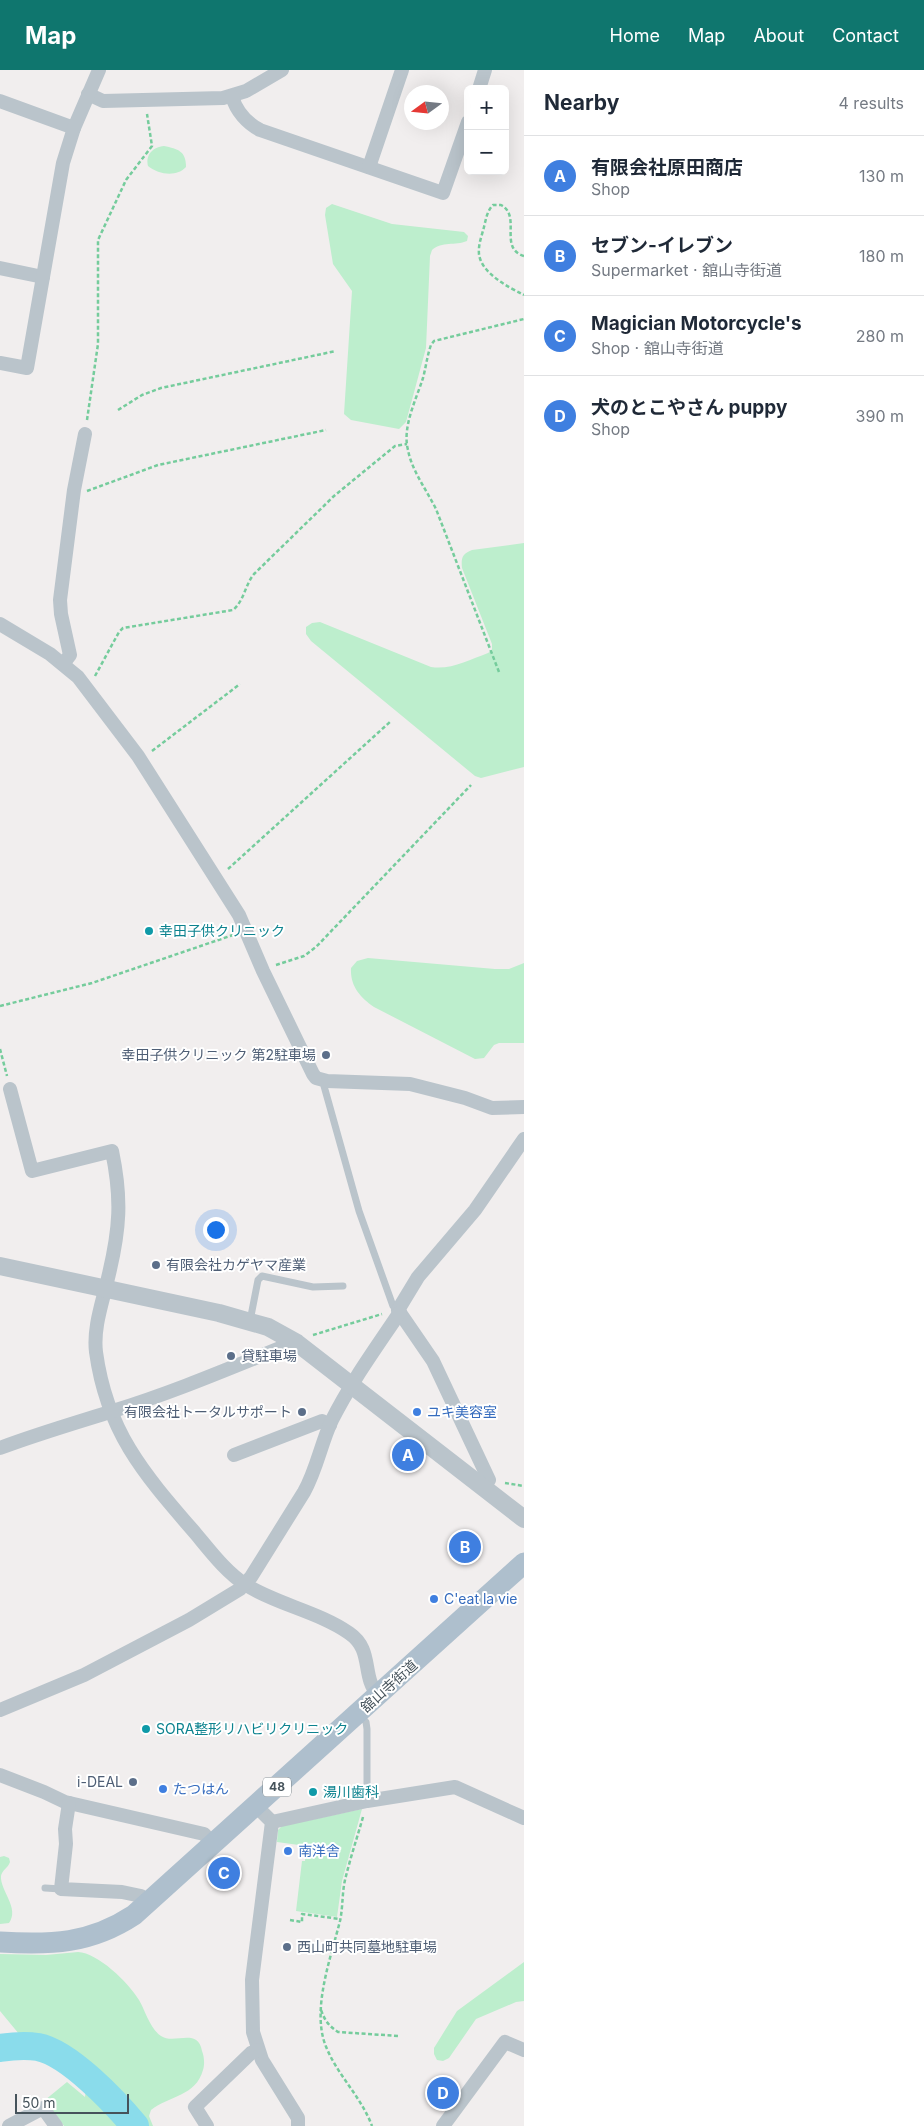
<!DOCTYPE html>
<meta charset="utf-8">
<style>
:root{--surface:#fff;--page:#f2f2f3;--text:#1f2937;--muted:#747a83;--line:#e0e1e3;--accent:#0f766e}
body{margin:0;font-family:Inter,"Noto Sans JP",sans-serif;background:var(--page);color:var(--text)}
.controls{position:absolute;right:15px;top:15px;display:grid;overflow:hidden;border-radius:8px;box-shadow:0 5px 20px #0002}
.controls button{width:45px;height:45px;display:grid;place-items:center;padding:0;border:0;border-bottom:1px solid var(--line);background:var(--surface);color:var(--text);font:25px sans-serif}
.compass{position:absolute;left:404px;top:15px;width:45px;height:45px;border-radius:50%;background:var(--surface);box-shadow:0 5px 20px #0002;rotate:255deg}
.scale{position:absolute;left:15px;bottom:12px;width:114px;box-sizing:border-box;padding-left:5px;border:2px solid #46535b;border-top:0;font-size:14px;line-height:18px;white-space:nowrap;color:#46535b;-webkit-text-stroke:4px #fff;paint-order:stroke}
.you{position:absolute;left:215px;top:1159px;width:18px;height:18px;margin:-12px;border:4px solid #fff;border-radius:50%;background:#1a73e8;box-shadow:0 0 0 8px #1a73e833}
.badge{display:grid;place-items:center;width:32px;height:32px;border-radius:50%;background:var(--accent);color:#fff;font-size:16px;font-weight:700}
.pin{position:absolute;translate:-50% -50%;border:2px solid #fff;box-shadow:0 1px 5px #0006}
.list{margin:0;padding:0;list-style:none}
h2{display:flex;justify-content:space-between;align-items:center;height:65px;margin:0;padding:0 20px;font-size:21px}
h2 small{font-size:16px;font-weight:400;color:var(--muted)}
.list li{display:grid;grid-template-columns:32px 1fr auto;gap:15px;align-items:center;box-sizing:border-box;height:80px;padding:0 20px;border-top:1px solid var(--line)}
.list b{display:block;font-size:19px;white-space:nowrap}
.list p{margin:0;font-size:16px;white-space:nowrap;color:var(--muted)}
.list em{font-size:16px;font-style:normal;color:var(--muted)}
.map{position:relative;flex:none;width:524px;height:2056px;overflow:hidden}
header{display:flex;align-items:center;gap:30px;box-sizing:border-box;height:70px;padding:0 25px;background:var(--accent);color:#fff}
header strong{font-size:24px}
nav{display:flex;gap:28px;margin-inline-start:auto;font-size:18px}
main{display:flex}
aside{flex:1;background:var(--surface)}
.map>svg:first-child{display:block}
.green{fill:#bdeecd}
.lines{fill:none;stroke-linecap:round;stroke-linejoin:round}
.river{stroke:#8adceb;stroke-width:28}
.path{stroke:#75cc9c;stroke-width:2.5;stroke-dasharray:4 2.5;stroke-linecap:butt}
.service{stroke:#bac4cb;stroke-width:7}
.minor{stroke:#bac4cb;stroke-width:14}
.tertiary{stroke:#bac4cb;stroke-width:18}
.primary{stroke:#aebfcd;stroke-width:21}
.culture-dot{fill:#0f9aa8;stroke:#fff;stroke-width:2}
.service-dot{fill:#5c6f8a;stroke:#fff;stroke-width:2}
.shop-dot{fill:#3f7fe0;stroke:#fff;stroke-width:2}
.labels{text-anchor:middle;stroke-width:4;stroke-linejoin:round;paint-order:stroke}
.shield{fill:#fff;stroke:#7e878c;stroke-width:1}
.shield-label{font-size:12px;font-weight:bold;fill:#46535b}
.culture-label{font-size:14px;fill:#0d838f;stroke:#fff;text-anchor:start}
.service-label{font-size:14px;fill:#4e5e75;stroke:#fff;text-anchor:end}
.shop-label{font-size:14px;fill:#366cbe;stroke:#fff;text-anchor:start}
.street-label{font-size:14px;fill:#46535b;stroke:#fff}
</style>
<header>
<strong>Map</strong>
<nav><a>Home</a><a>Map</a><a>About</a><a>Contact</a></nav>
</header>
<main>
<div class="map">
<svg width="524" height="2056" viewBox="0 0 524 2056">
<rect width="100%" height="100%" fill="#f1eeee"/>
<g class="green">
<path d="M164,76C178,79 186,81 186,97C177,107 159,105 148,96C145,85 153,77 164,76Z"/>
<path d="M332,134L392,154L464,162L468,166L467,171C455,176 442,171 432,180L430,186L426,278L406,352L399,359L351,350L344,344L352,221L333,194L325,145L326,138Z"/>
<path d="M524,473V697L481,708L475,706L311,571L306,564V557L312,553L320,552L431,597C451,600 469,590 488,583L492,580V574L462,498C461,488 462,484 472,480Z"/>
<path d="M368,888L495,899H509L524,893V973H499L494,975L484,988L475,989L374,937C360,927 350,916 351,898L357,891Z"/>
<path d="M362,1739L342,1811L337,1847L296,1841L302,1791H305L306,1776L277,1772L278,1760L282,1756Z"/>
<path d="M4,1786L9,1788L10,1792C8,1798 2,1800 1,1806C0,1821 20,1838 9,1853L0,1854V1787Z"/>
<path d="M78,1882C98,1883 128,1912 139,1930C145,1940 150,1959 161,1966C174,1975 198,1957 202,1981C204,1986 205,1994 203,2000C196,2026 169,2026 151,2040L149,2046L153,2056H64L45,2030L67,2012L85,2027L88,1999L78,1988L56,1995L43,1993L0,1941V1884L46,1885Z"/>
<path d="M524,1892V1931L516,1932L476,1949L449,1988L443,1991L437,1990L434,1984V1978L457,1941Z"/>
</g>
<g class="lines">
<path class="river" d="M0,1978C13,1976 25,1975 38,1977C69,1983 115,2032 135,2056"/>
<g class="path">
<path d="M524,186C498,178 522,146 501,135H493C487,141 486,149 484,157C482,165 478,175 479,184C481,203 508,217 524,225"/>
<path d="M118,340L142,325L161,318L336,281"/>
<path d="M87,350L98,274V170L126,110L152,76L147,44"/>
<path d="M87,421L158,395L326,360"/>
<path d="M499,602L436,439C426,419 412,401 408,380C402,357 416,330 423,308C426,297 427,286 431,275L434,271L524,249"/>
<path d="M95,606L119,562L123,558L233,540C244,531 245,515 254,504L334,426L395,376L407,374"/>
<path d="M152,681L240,614"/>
<path d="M228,799L391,651"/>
<path d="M276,895L304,886L316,877L471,715"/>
<path d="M0,936L92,913L233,865"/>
<path d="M0,979L7,1006"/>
<path d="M313,1265L382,1244"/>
<path d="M505,1413L524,1416"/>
<path d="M363,1747C357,1768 350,1789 345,1810C342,1823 343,1837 340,1851C331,1887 312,1938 325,1974C336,2004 361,2026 372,2056"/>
<path d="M290,1850L302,1852V1844L340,1849"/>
<path d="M321,1940C325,1951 329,1956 338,1962L399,1966"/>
</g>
<g class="service">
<path d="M325,1011L324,1016L359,1141L393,1236L398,1240"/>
<path d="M250,1251L258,1210L262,1206L313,1217L343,1216"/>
<path d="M359,1644L366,1652L367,1659V1731"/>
<path d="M45,1818L61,1819"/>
</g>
<g class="minor">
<path d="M479,19L485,0"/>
<path d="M88,24L103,31L223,28L246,21L282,0"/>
<path d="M232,26C236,41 247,53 260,60L443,123L468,52"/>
<path d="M0,31L74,58"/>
<path d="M369,97L402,0"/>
<path d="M0,198L43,207"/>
<path d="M0,293L27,298L63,93L74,58L99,0"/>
<path d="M0,554L50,584L78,607L138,686L239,845L263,901L313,1004L316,1008L327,1011L410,1014L465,1028L492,1038L524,1037"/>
<path d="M63,594L70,585L61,544L60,530L74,420L85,364"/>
<path d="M10,1019L32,1101L112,1081C122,1129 120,1159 108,1208C103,1231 93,1257 96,1282C107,1363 145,1405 196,1464C211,1482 226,1502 246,1515C276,1534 319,1542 349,1563C374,1580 361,1606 378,1625"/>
<path d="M0,1378C37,1364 75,1353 113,1341C175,1322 235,1296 295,1272"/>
<path d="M234,1385L322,1351L330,1355"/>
<path d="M484,1417L489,1410L433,1291L398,1240L418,1207L475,1140L524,1069"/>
<path d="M0,1640L84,1605L189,1550L240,1519L251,1507L304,1422C317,1399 321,1373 332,1350C351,1312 376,1278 400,1242"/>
<path d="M0,1705L44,1722L65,1732L204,1764L213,1774"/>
<path d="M69,1733L65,1759L66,1774L61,1819L122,1822L141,1826L148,1834"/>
<path d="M256,1736L272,1752L252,1910L253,1962L262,1990L298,2048V2056"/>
<path d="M272,1752L367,1731L455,1717L524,1748"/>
<path d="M9,2056L43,2038L56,2056"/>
<path d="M207,2056L195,2037L251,1983L258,1980"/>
<path d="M443,2056L505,1972L524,1980"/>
</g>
<path class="tertiary" d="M0,1196L219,1243L268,1257L297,1273L524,1449"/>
<path class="primary" d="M0,1872C51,1875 90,1874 134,1845L524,1493"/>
</g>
<g class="culture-dot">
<circle cx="149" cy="861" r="5"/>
<circle cx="146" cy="1659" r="5"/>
<circle cx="313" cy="1722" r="5"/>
</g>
<g class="service-dot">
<circle cx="326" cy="985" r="5"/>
<circle cx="156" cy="1195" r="5"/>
<circle cx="231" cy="1286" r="5"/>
<circle cx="302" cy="1342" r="5"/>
<circle cx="133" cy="1712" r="5"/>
<circle cx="287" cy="1877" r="5"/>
</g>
<g class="shop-dot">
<circle cx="417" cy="1342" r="5"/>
<circle cx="434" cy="1529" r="5"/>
<circle cx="163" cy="1719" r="5"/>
<circle cx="288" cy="1781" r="5"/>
</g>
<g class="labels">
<rect class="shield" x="263" y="1707.5" width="28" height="19" rx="4"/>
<g class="shield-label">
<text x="277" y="1721">48</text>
</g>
<g class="culture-label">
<text x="159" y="866">幸田子供クリニック</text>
<text x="156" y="1664">SORA整形リハビリクリニック</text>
<text x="323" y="1727">湯川歯科</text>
</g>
<g class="service-label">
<text x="316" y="990">幸田子供クリニック 第2駐車場</text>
<text x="166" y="1200" text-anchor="start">有限会社カゲヤマ産業</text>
<text x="241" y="1291" text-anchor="start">貸駐車場</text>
<text x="292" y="1347">有限会社トータルサポート</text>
<text x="123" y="1717">i-DEAL</text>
<text x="297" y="1882" text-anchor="start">西山町共同墓地駐車場</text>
</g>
<g class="shop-label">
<text x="427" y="1347">ユキ美容室</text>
<text x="444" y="1534">C'eat la vie</text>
<text x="173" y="1724">たつはん</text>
<text x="298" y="1786">南洋舎</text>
</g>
<g class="street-label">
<text transform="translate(389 1616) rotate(-42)" y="5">舘山寺街道</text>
</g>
</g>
</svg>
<div class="controls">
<button>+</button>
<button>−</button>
</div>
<svg class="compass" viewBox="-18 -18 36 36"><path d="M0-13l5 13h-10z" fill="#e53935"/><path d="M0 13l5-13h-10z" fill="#747a83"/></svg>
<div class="scale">50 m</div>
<div class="you"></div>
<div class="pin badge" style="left:408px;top:1385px;background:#3f7fe0">A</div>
<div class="pin badge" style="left:465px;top:1477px;background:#3f7fe0">B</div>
<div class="pin badge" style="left:224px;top:1803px;background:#3f7fe0">C</div>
<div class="pin badge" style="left:443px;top:2023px;background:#3f7fe0">D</div>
</div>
<aside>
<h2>Nearby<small>4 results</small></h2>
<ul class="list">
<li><span class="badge" style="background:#3f7fe0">A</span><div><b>有限会社原田商店</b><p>Shop</p></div><em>130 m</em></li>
<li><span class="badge" style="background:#3f7fe0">B</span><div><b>セブン-イレブン</b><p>Supermarket · 舘山寺街道</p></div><em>180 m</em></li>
<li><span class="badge" style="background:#3f7fe0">C</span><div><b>Magician Motorcycle's</b><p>Shop · 舘山寺街道</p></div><em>280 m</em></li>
<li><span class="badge" style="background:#3f7fe0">D</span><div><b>犬のとこやさん puppy</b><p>Shop</p></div><em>390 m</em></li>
</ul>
</aside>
</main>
